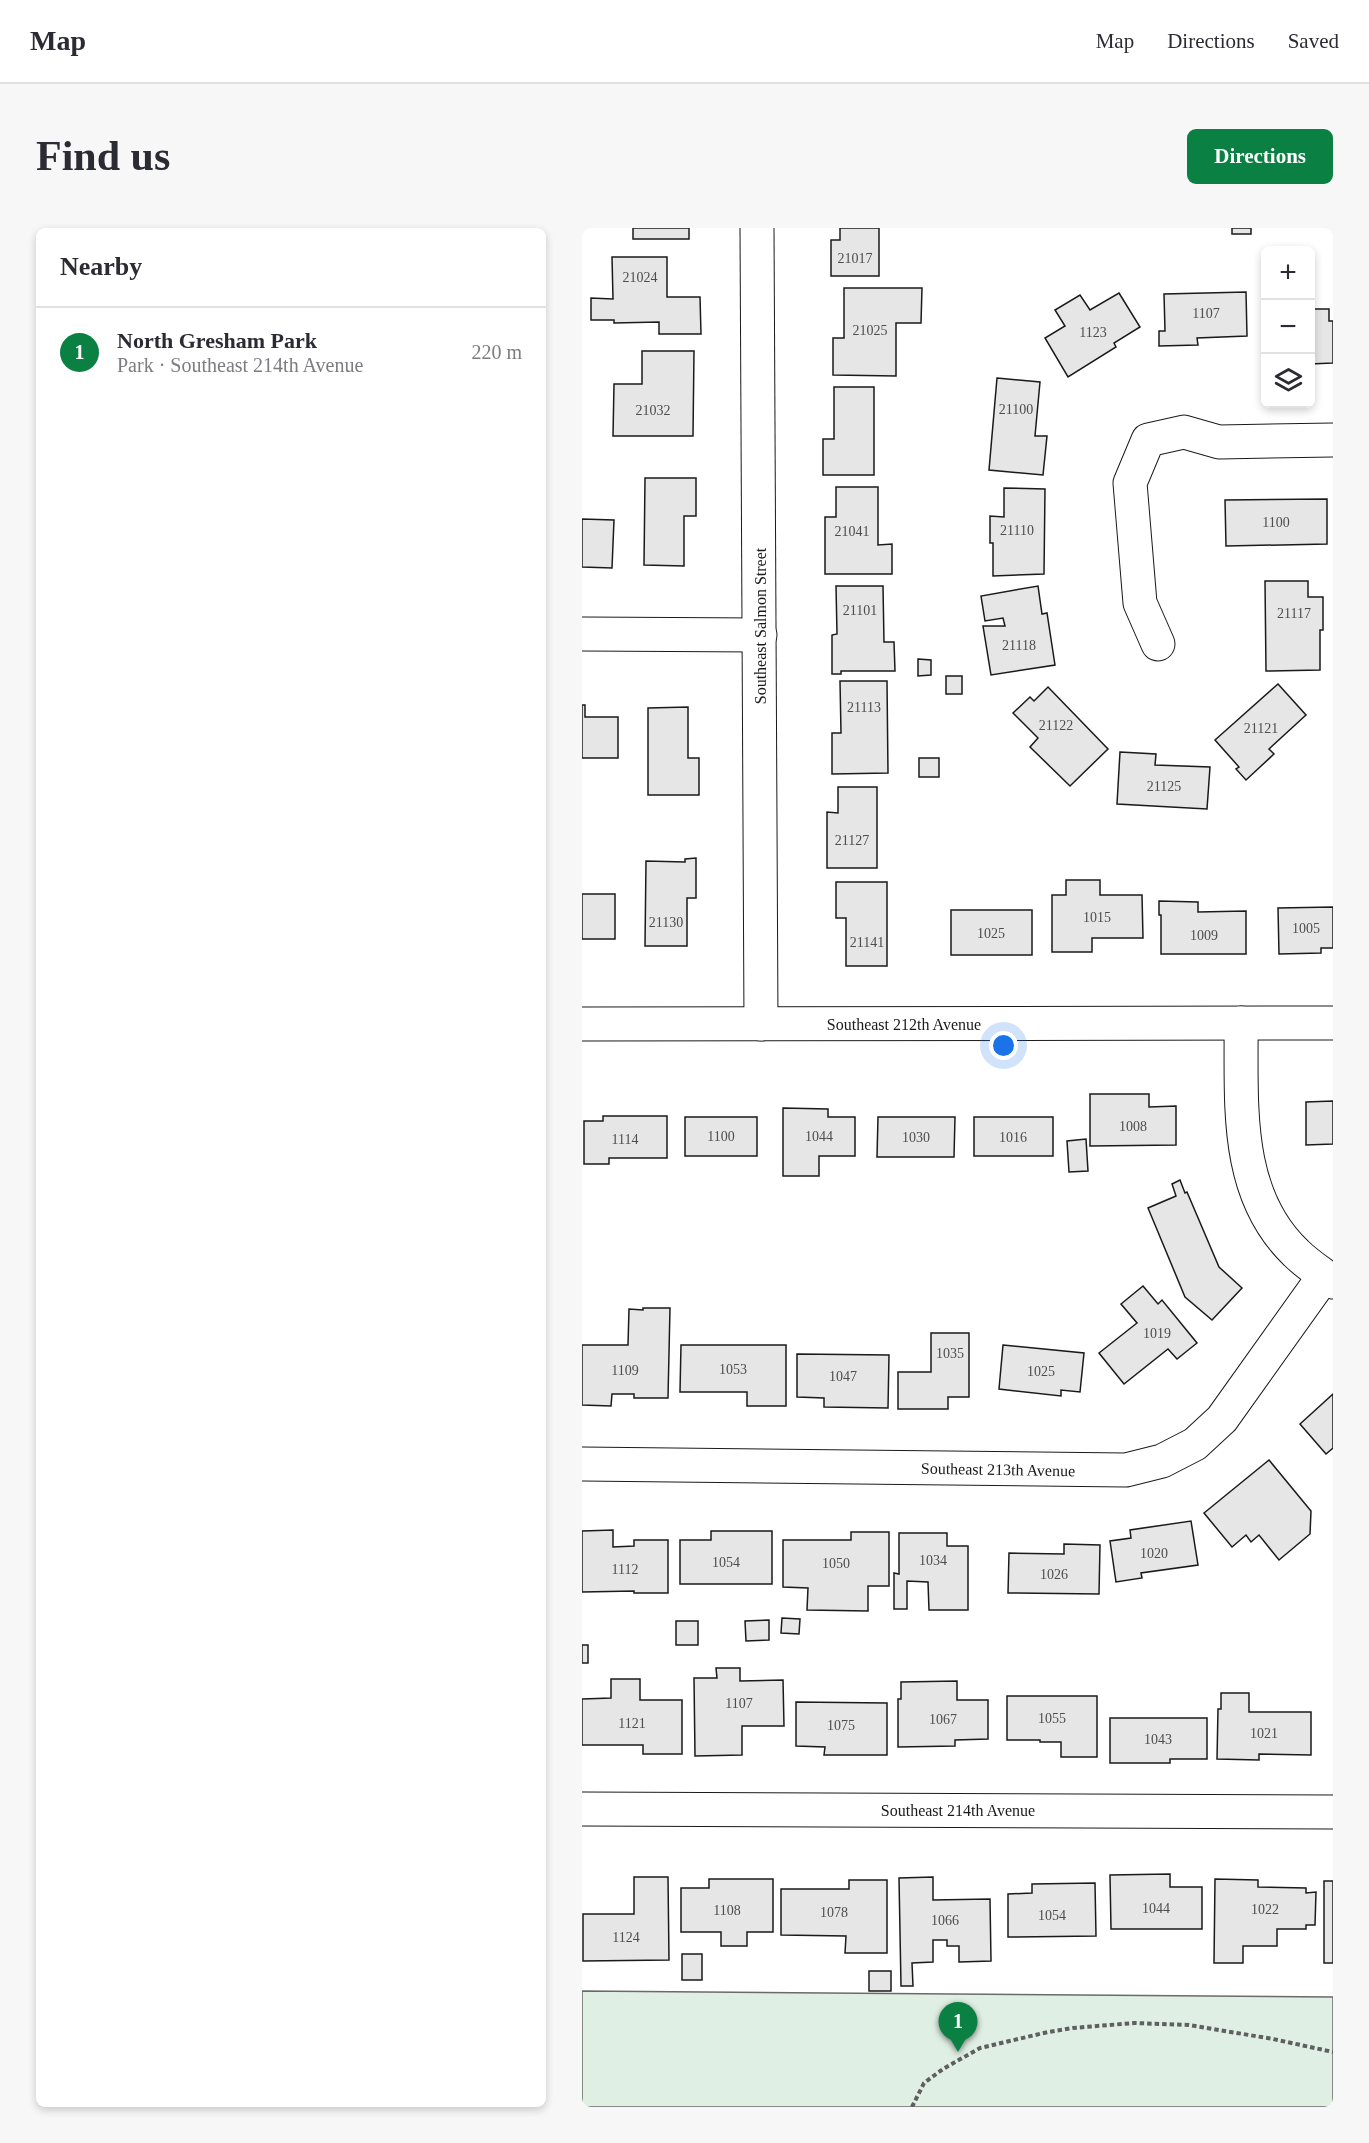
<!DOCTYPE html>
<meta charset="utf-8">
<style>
:root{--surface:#fff;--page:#f7f7f7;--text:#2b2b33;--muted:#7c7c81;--line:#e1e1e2;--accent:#0b8043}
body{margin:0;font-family:"Times New Roman",serif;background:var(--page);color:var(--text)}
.controls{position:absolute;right:18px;top:18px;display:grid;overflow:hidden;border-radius:9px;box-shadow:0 3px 9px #0003}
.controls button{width:54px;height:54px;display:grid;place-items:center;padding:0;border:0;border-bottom:2px solid var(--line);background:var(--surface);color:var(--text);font:30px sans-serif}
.you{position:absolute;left:422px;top:818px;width:21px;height:21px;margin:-15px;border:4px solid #fff;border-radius:50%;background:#1a73e8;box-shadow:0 0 0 9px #1a73e833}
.badge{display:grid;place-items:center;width:39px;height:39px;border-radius:50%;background:var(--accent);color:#fff;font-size:20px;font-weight:700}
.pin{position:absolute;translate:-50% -50px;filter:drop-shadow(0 2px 3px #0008)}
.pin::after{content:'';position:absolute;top:32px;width:21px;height:18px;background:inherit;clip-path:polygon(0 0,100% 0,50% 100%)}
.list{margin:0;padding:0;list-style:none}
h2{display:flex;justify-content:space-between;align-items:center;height:78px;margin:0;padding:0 24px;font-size:26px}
h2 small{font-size:20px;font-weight:400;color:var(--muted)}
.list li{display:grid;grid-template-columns:39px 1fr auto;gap:18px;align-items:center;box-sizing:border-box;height:90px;padding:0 24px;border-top:2px solid var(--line)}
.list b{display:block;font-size:22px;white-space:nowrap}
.list p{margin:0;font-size:20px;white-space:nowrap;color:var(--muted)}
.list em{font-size:20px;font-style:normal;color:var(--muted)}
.icon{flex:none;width:33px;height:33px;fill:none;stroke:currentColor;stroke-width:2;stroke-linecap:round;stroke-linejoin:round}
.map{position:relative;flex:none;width:751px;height:1879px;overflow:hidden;border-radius:9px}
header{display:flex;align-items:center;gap:36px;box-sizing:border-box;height:84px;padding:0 30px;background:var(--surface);border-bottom:2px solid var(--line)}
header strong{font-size:28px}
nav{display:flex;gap:33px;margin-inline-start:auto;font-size:21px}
.intro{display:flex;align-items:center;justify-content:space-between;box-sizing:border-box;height:144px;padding:0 36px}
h1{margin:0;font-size:42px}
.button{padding:15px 27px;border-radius:9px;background:var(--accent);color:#fff;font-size:21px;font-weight:700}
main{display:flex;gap:36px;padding:0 36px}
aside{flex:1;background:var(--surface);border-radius:9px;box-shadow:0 3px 9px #0003}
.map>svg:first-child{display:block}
.green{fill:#e0efe3;stroke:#6a6a6a;stroke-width:1.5}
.building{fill:#e6e6e6;stroke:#1a1a1a;stroke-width:1.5}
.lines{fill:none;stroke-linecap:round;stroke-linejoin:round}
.minor-casing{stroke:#1a1a1a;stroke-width:35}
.path{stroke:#5f5f5f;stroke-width:4;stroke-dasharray:4.5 3;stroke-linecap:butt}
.minor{stroke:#fff;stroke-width:33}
.labels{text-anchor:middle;stroke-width:4.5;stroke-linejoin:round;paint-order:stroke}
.number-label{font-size:14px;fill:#4d4d4d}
.street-label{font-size:16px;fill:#1a1a1a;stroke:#fff}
</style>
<header>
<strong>Map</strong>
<nav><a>Map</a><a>Directions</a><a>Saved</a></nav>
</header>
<div class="intro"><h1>Find us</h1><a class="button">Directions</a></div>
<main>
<aside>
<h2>Nearby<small></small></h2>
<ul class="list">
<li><span class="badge">1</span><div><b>North Gresham Park</b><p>Park · Southeast 214th Avenue</p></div><em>220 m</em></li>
</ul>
</aside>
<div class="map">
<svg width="751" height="1879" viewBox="0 0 751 1879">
<rect width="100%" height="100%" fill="#fff"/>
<path class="green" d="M0,1763L751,1769V1879H0Z"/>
<g class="building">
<rect x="51" y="0" width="56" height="11"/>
<path d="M258,0H297V48H249V12H258Z"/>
<rect x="650" y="0" width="19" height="6"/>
<path d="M30,29H85V69H118L119,106H77V94L32,95V92H9V70L31,71Z"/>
<path d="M262,60H340L339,95H314V148L251,147V110H262Z"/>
<path d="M664,64L665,108L615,110L616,117L577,118V103H583L582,66Z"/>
<path d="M537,65L558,99L532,115L534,119L486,149L463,110L483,98L473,82L498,67L508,82Z"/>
<path d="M728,81H747V93H751V135L728,136Z"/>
<path d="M60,123H112L111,208H31L32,156H60Z"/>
<path d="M415,150L458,154L453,208H465L461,247L407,242Z"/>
<path d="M252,159H292V247H241V211H252Z"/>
<path d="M63,250H114V288H102V338L62,337Z"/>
<path d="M254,259H296V317L310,316V346H243V289H254Z"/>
<path d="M422,260L463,261L462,346L411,348V315H408V288L422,289Z"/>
<path d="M745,271V316L644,318L643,272Z"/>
<path d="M0,291L32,292L30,340L0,339Z"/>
<path d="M683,353H726V369H741V402H738V442L684,443Z"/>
<path d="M254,358H301L302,414H312L313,443H259V446H250V407L255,406Z"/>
<path d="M456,358L460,386L465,385L473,437L409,447L401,398H423L421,390L403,393L399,368Z"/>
<path d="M336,431L349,432V447L336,448Z"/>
<rect x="364" y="448" width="16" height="18"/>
<path d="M258,453H305L306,545L250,546V505H259Z"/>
<path d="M696,456L724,487L687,521L692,526L664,552L654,541L657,539L633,512Z"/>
<path d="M466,459L526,521L488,558L448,519L456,510L431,485L448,469L452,473Z"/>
<path d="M0,477H3V489H36V530H0Z"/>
<path d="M106,479V530H117V567H66V480Z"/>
<path d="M538,524L574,526L573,537L628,539L625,581L535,576Z"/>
<rect x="337" y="530" width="20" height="19"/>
<path d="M256,559H295V640H245V584L256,585Z"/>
<path d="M114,630V670H105V718H63L64,633L103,634V631Z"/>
<path d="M484,652H518V667H560L561,710H510V724H470V667H484Z"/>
<path d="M254,654H305V738H264V690H254Z"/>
<rect x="0" y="666" width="33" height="45"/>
<path d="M577,673L616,674V684L664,683V726H579V687H577Z"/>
<path d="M751,679V720H739V725L697,726L696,680Z"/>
<rect x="369" y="682" width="81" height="45"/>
<path d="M508,866H567V879L594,878V917L508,918Z"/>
<path d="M751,873V916L724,917V874Z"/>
<path d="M201,880L246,881V889H273V928H237V948H201Z"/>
<path d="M21,888H85V930H27V936H2V893H21Z"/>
<rect x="103" y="889" width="72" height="39"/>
<path d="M296,889H373L372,929H295Z"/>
<rect x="392" y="889" width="79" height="39"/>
<path d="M504,911L506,943L487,944L485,913Z"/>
<path d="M598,952L603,965L605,964L637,1039L660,1060L630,1092L603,1069L566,980L594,968L590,956Z"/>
<path d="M561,1058L576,1076L580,1072L615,1115L595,1131L586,1121L542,1156L517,1125L555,1095L539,1076Z"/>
<path d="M61,1080H88L86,1170H52V1166H30L29,1178L0,1177V1117H46L47,1081L61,1082Z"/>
<path d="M349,1105H387V1169H366V1181H316V1144H349Z"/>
<path d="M99,1117H204V1178H165V1164H98Z"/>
<path d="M421,1117L502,1125L498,1164L479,1162V1168L417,1161Z"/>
<path d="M215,1126L307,1127L306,1180L242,1179V1170L215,1169Z"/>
<path d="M751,1166V1220L744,1226L718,1196Z"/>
<path d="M687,1232L729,1283L728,1306L697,1332L677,1307L669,1314L664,1307L650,1319L622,1285Z"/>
<path d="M609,1293L616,1337L559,1345L560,1350L534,1354L528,1313L549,1310L548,1302Z"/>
<path d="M31,1302V1319L52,1318V1312H86V1365H52V1363L0,1364V1303Z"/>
<path d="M129,1303H190V1356H98V1312H129Z"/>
<path d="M269,1304H307V1358H286V1383L225,1382L226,1360L201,1359V1312H269Z"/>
<path d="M317,1305H365V1318H386V1382H347L346,1354L325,1353V1381H312V1345L317,1346Z"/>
<path d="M482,1316L518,1317L517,1366L426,1365L427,1325L482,1326Z"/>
<path d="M200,1390L218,1391L217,1406L199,1405Z"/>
<path d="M187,1392V1412L164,1413L163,1393Z"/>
<rect x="94" y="1393" width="22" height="24"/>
<rect x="0" y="1417" width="6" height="18"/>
<path d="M134,1440H158V1453L201,1452L202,1498H160V1527L113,1528L112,1450H135Z"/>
<path d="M29,1451H58V1472H100V1526H61V1517H0V1471L29,1470Z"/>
<path d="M375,1453V1472H406V1511L373,1512V1518L316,1519V1471H319V1454Z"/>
<path d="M639,1465H667V1484H729V1527L677,1526V1532L635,1531L636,1481H639Z"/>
<path d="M425,1468H515V1529H479V1514H458V1512H425Z"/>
<path d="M214,1474L305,1475V1527H242L243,1519L214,1518Z"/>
<path d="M528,1490H625V1531H588V1535H528Z"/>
<path d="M588,1646V1659H620V1701H529L528,1647Z"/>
<path d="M52,1649H86L87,1732L1,1733V1686H52Z"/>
<path d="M351,1649V1672L408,1671L409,1733L377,1734V1718H365V1712H351V1734L330,1735L331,1758H319L317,1650Z"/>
<path d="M127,1651H191V1704H165V1718H139V1704H99V1660H127Z"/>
<path d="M633,1651L676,1652V1659L724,1660V1665L734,1664L733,1697H724V1701H695V1718H661V1735H632Z"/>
<path d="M267,1652H305V1725H263L264,1708L199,1707V1661H267Z"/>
<rect x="742" y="1653" width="9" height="82"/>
<path d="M513,1655L514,1708L426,1709V1666L450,1665V1656Z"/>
<rect x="100" y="1726" width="20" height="26"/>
<rect x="287" y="1743" width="22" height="20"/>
</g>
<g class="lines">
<g class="minor-casing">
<g id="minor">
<path d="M175,0L179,796"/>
<path d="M0,406L178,407"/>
<path d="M576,416L558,375L548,255L566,212L602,204L637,214L751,212"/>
<path d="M659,795C660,874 651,965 714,1025C725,1036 739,1045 751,1054"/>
<path d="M0,796L751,795"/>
<path d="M0,1236L544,1242L580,1233L613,1216L640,1191L742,1048"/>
<path d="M0,1581L751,1584"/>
</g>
</g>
<path class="path" d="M330,1879L342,1855L361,1841L398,1820L466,1804L491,1800L552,1795L607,1797L691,1811L751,1824"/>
<use href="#minor" class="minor"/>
</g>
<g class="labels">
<g class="number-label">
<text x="273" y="35">21017</text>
<text x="58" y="54">21024</text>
<text x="624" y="90">1107</text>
<text x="288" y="107">21025</text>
<text x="511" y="109">1123</text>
<text x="434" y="186">21100</text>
<text x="71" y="187">21032</text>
<text x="694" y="299">1100</text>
<text x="435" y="307">21110</text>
<text x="270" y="308">21041</text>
<text x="278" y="387">21101</text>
<text x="712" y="390">21117</text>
<text x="437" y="422">21118</text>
<text x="282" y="484">21113</text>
<text x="474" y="502">21122</text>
<text x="679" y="505">21121</text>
<text x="582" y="563">21125</text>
<text x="270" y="617">21127</text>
<text x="515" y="694">1015</text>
<text x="84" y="699">21130</text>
<text x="724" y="705">1005</text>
<text x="409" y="710">1025</text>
<text x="622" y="712">1009</text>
<text x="285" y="719">21141</text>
<text x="551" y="903">1008</text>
<text x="139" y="913">1100</text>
<text x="237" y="913">1044</text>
<text x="334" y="914">1030</text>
<text x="431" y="914">1016</text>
<text x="43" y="916">1114</text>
<text x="575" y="1110">1019</text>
<text x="368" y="1130">1035</text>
<text x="151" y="1146">1053</text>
<text x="43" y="1147">1109</text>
<text x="459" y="1148">1025</text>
<text x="261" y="1153">1047</text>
<text x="572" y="1330">1020</text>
<text x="351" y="1337">1034</text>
<text x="144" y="1339">1054</text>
<text x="254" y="1340">1050</text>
<text x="43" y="1346">1112</text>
<text x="472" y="1351">1026</text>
<text x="157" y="1480">1107</text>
<text x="470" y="1495">1055</text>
<text x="361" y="1496">1067</text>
<text x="50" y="1500">1121</text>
<text x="259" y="1502">1075</text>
<text x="682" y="1510">1021</text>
<text x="576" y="1516">1043</text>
<text x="574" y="1685">1044</text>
<text x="683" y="1686">1022</text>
<text x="145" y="1687">1108</text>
<text x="252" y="1689">1078</text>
<text x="470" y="1692">1054</text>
<text x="363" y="1697">1066</text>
<text x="44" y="1714">1124</text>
</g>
<g class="street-label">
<text transform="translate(178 398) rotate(-90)" y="6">Southeast Salmon Street</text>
<text x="322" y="802">Southeast 212th Avenue</text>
<text transform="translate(416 1241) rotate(1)" y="6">Southeast 213th Avenue</text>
<text x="376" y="1588">Southeast 214th Avenue</text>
</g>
</g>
</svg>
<div class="controls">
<button>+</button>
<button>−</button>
<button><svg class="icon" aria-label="layers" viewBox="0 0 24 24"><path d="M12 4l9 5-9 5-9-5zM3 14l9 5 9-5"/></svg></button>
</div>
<div class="you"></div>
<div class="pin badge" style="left:376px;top:1824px">1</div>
</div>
</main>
